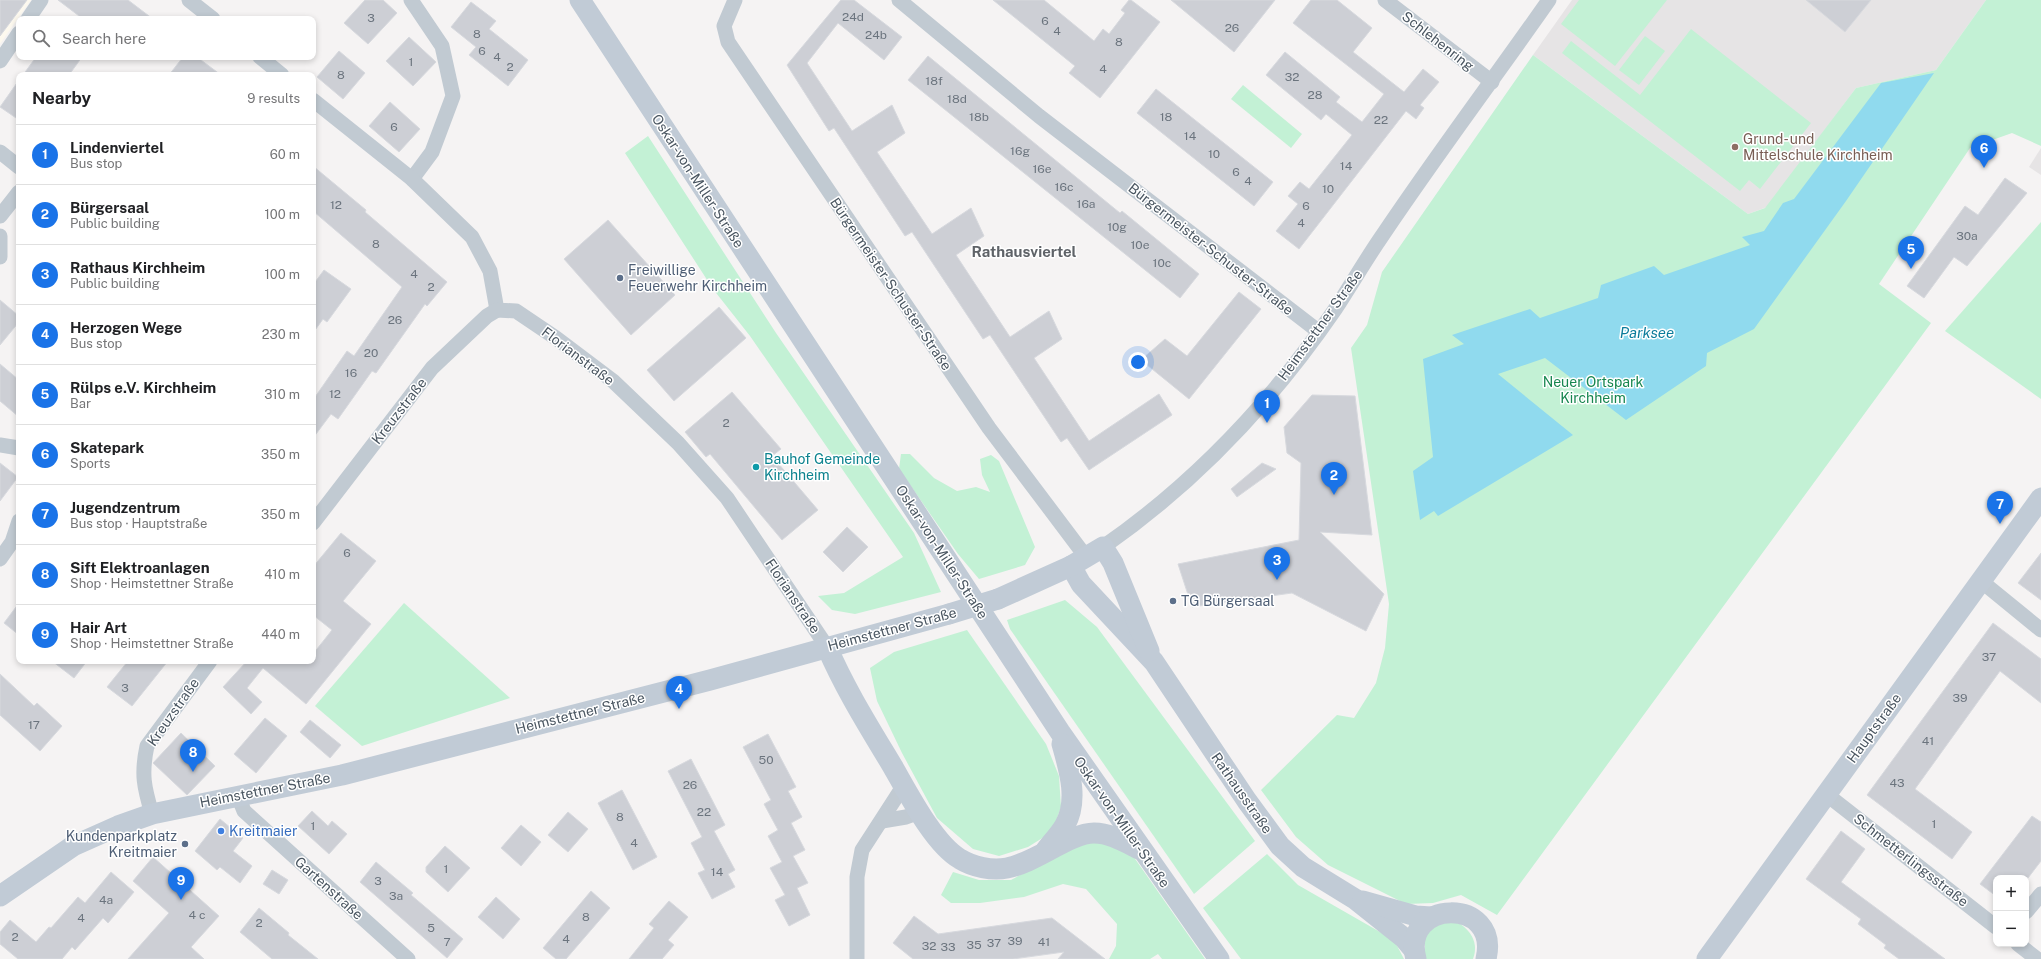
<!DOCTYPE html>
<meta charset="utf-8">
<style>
:root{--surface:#fff;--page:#f2f2f2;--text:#202124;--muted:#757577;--line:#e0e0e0;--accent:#1a73e8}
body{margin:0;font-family:"Public Sans",sans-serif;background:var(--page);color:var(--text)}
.controls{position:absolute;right:12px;bottom:12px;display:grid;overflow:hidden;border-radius:8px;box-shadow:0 2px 6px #0003}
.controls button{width:36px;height:36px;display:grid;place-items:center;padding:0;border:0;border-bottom:1px solid var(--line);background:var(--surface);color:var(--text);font:20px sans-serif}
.you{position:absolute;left:1138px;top:362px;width:14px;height:14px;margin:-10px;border:3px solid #fff;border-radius:50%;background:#1a73e8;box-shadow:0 0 0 6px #1a73e833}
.badge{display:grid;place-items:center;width:26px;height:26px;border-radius:50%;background:var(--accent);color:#fff;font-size:13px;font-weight:700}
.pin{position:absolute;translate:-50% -33px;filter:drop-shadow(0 1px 2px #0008)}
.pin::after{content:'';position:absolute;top:21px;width:14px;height:12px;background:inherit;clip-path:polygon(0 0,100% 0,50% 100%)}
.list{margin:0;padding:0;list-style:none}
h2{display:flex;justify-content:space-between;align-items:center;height:52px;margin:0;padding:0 16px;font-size:17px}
h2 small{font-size:13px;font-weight:400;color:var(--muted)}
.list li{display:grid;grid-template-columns:26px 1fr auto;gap:12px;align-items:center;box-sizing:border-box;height:60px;padding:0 16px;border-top:1px solid var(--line)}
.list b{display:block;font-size:15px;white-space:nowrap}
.list p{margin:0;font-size:13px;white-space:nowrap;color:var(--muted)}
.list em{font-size:13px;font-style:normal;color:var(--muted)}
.icon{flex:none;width:22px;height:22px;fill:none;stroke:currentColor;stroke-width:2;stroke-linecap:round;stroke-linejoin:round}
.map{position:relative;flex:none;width:2041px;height:959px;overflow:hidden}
.search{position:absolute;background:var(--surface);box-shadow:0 2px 6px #0003;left:16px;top:16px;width:300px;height:44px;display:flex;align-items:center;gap:10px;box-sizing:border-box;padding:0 14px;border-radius:8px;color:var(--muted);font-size:15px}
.panel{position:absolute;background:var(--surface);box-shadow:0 2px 6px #0003;left:16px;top:72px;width:300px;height:592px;border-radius:8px}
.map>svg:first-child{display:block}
.commercial{fill:#fdf9ef}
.education{fill:#e6e4e5}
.green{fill:#c3f1d5}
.water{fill:#90daee}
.building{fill:#cdcfd5;stroke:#d7d9de}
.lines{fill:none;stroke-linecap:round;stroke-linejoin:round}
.street{stroke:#c1cad2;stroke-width:15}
.secondary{stroke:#c1cbd6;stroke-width:21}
.secondary-bridge{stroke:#c1cbd6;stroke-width:21}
.education-dot{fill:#8d6e63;stroke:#fff;stroke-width:1.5}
.service-dot{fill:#5c6f8a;stroke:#fff;stroke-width:1.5}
.culture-dot{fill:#0f9aa8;stroke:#fff;stroke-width:1.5}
.shop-dot{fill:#3f7fe0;stroke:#fff;stroke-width:1.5}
.labels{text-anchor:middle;stroke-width:3;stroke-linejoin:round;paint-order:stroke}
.number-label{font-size:12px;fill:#6b747e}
.street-label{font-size:14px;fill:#4a5661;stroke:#fff}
.education-label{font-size:14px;fill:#785e54;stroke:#fff;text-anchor:start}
.service-label{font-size:14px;fill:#4e5e75;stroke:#fff;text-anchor:start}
.park-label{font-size:14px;fill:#17864f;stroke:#fff}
.culture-label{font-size:14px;fill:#0d838f;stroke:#fff;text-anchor:start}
.shop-label{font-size:14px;fill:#366cbe;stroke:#fff;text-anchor:start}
.neighbourhood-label{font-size:15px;font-weight:bold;fill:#5f6368;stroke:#fff}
.water-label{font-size:15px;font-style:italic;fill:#0c7c9b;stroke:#fff}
</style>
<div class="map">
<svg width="2041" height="959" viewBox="0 0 2041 959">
<rect width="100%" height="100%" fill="#f5f3f3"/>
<path class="commercial" d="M0,0H31L0,44Z"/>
<g class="education">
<path d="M1572,0H1986L1936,70L1856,88L1767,207L1748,214L1533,55Z"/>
<path d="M2041,148V175L2029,167Z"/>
</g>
<g class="green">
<path d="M1579,0H1667L1615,66L1561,24Z"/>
<path d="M1986,0H2041V146L2012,133L1970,148L1879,284L1931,323L1497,915L1461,895L1433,903L1406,904L1328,865L1296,837L1261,790L1337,715L1354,718L1376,683L1385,648L1389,604L1351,348L1367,325L1382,272L1533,55L1748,214L1765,208L1856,88L1936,70Z"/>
<path d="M1691,29L1811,123L1760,189L1749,180L1740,191L1562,53L1571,41L1640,95Z"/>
<path d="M1645,36L1665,51L1639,85L1619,70Z"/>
<path d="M1243,85L1302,134L1291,148L1231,99Z"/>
<path d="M648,136L776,333L914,533L941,592L855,614L832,610L818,596L844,593L903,557L750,336L713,289L625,153Z"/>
<path d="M2041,222V399L1945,331Z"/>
<path d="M901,454H910L934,478L957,491L976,487L990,492L982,475L980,459L991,455L999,461L1035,547L1025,565L979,579L958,554L899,469Z"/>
<path d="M1065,600L1097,627L1255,841L1194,894L1010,629L1007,620Z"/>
<path d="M404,603L510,698L362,746L315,706Z"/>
<path d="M967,630L1046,744L1059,776L1061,807L1052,832L1028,847L999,856L973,849L937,818L902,753L877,701L870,668L894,652Z"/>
<path d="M1089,838L1131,853L1205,959H1162L1158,954L1150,959H1109L1116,946L1117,924L1086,889L1063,884L1024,897L980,903H951L941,895L953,872L979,880H1011Z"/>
<path d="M1267,854L1298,885L1394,940L1404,959H1241L1203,908Z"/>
<path d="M1457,922C1471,930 1479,943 1473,959H1425V935L1439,923Z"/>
</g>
<path class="water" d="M1934,73L1846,201L1754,329L1707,353L1706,366L1626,420L1545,358L1498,374L1573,435L1438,516L1434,511L1420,520L1413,471L1433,457L1423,359L1464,344L1452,335L1530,309L1540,318L1598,298L1601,285L1654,266L1664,275L1750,245L1742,237L1764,231L1783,203L1794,199L1881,83Z"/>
<g class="building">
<path d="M0,0H27L0,36Z"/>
<path d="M58,0H128L153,19H83Z"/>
<path d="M365,0H383L397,13L368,44L344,23Z"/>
<path d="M841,0H854L902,37L884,60L838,23L807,63L852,131L892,105L905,133L877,152L932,234L971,208L984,236L956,255L1010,337L1049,311L1062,339L1034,358L1089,441L1159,394L1172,415L1089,470L1067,438L1061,442L990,335L983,339L912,232L905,236L834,128L829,131L787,65Z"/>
<path d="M993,0H1044L1094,41L1103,29L1109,34L1125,13L1121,10L1129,0H1131L1160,22L1100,98L1069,73L1075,66Z"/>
<path d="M1171,0H1275L1234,52Z"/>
<path d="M1311,0H1337L1372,28L1353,52L1404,92L1423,69L1439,82L1420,105L1424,108L1416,119L1406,111L1299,249L1276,231L1298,204L1288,196L1300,182L1309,189L1352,135L1326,114L1321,120L1266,75L1285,52L1340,97L1336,102L1362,122L1384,94L1293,23Z"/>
<path d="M1806,0H1871L1845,32Z"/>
<path d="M471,2L496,21L489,29L528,60L508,86L469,55L476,47L451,27Z"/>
<path d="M409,37L436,62L413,86L386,61Z"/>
<path d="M339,51L365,73L343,99L317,77Z"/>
<path d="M928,56L1120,213L1122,211L1199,274L1180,298L908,80Z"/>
<path d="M36,57H82L69,75H23Z"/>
<path d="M183,57H197L221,75H169Z"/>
<path d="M19,80V120L0,107Z"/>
<path d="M1156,89L1273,182L1254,206L1137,113Z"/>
<path d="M390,102L420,129L399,152L369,126Z"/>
<path d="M313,166L366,210L365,212L447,282L427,306L425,304L376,373L372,371L338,419L331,414L313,438V400L347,351L354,356L402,287L313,211Z"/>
<path d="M2005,178L2027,193L1967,266L1954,257L1924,298L1907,286L1965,206L1978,215Z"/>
<path d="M608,220L675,295L631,335L564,259Z"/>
<path d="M324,270L351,289L327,322L323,319L313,333V285Z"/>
<path d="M1239,292L1261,309L1189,399L1141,360L1165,339L1187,356Z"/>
<path d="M0,300L19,316V322L0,345Z"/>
<path d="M719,307L746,338L674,401L647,370Z"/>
<path d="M0,364L19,380V417L0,401Z"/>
<path d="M732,392L781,449L772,456L818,510L782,540L710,454L706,457L685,432Z"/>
<path d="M1312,395L1355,396L1372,535L1320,532L1384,594L1366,631L1292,593L1192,607L1178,564L1299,540L1301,463L1287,453L1284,427Z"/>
<path d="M0,463L18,477L0,501Z"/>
<path d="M1262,463L1276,469L1237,497L1231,489Z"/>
<path d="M847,527L868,547L843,572L823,552Z"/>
<path d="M341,533L376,561L343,601L371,624L306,704L263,668L247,688L262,702L251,714L223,687L247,661H313V654L332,630L313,615V567Z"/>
<path d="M2041,553V600L2018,583Z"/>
<path d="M19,603V635L4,623Z"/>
<path d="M1993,623L2041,659V703L2000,671L1915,789L1972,832L1952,859L1867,795Z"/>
<path d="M52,661H87L74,678Z"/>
<path d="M128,661H168L132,706L107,687Z"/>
<path d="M0,674L34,706L37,703L62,726L40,751L0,715Z"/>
<path d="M265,718L287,736L256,773L234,754Z"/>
<path d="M310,720L341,745L330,758L300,732Z"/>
<path d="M181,733L215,766L187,795L153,763Z"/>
<path d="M768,734L796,787L788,791L802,817L791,823L805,850L793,856L808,883L797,888L810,915L789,926L775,900L785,895L770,868L782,862L768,836L778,830L764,804L771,800L743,747Z"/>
<path d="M691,759L725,825L714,831L735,870L728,874L735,887L712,899L698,873L705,870L691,843L702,837L668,771Z"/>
<path d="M622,790L657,857L633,870L598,803Z"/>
<path d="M312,811L328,826L332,821L347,834L329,854L298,826Z"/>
<path d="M568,812L588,829L568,852L548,835Z"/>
<path d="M2032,816L2041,822V861L2028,878H1996V896L1980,884Z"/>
<path d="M220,819L243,838L233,851L252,866L240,883L220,867L217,870L195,851Z"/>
<path d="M521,825L541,842L521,866L501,848Z"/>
<path d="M1841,831L1865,849L1841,882L1945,959H1899L1884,948L1886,945L1858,924L1861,919L1806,879Z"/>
<path d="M445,846L470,868L448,892L426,872V867Z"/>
<path d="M153,857L219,916L191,947L204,959H128L169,913L133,881Z"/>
<path d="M376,862L413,893L411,895L463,939L447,958L360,882Z"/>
<path d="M272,870L288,880L279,894L263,884Z"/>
<path d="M111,872L134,892L108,923L103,918L75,950L72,947L62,959H18L0,944V932L10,920L36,942L49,927L51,928L78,897L85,903Z"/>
<path d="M591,891L610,908L566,959H556L543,948Z"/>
<path d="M496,897L520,919L503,939L478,917Z"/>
<path d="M669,901L688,917L668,940L674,945L662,959H629L654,928L649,924Z"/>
<path d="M259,908L289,933L288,935L318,959H272L240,932Z"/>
<path d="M914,916L938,934L1052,918L1105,959H1058L1064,952L1013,959H913L893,943Z"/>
</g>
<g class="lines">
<g class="street">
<path d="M189,0L213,19"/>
<path d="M411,0L442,46L453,96L432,152L412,179"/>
<path d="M735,0L724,26L728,42L989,428L1086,557"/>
<path d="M899,0L1039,116L1318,331"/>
<path d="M1385,0L1492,82"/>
<path d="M28,19L41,0"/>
<path d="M260,57L282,75"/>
<path d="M0,61L19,33"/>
<path d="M313,100L412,179L472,237L490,271L497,310L516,311L556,338L613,381L678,443L727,498L827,647"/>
<path d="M0,152L19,167"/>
<path d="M0,216L19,192"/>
<path d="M0,236V257"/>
<path d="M0,445L19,448"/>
<path d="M313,523L432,368L487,316L497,310"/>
<path d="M1103,547C1195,483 1273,400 1336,308C1351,285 1365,261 1380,239C1434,158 1493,80 1549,0"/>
<path d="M0,559L12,542L19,521"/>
<path d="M1981,581L2041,630"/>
<path d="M1826,794L1996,927"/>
<path d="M238,796L244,811L408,959"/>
<path d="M152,814C144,787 141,774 147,746L210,661"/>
<path d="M882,821L906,817L920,812"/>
<path d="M2026,912L2041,894"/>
<path d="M2018,944L2037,959"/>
<path d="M857,959V877L862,850L904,785"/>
</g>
<g class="secondary">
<path d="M580,0L1060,732L1219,959"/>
<path d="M1071,566L1081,584L1154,662L1247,801L1280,846L1303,867L1355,899L1404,938L1414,950"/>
<path d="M998,599L1071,566L1103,547L1113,563L1149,651"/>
<path d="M827,647C845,689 869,727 893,767C908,793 934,844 960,859C973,867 992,871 1007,868C1035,863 1070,833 1094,833C1110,833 1125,842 1139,849"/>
<path d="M1046,850C1052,842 1060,834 1065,825C1079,800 1069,769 1062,744"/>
<path d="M0,896L73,846L118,826L152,814L342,775L710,680L949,614"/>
<path d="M1363,901L1416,916L1431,917"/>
<path d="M1416,959C1400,899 1501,896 1486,959"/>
<path d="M1707,959L2041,498"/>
</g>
<path class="secondary-bridge" d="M949,614L998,599"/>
</g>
<circle class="education-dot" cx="1735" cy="147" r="4"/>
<g class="service-dot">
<circle cx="620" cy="278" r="4"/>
<circle cx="1173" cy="601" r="4"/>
<circle cx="185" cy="844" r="4"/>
</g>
<circle class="culture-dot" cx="756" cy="467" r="4"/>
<circle class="shop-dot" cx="221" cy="831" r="4"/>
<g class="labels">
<g class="number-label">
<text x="853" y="21">24d</text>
<text x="371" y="22">3</text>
<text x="1045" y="25">6</text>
<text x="1232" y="32">26</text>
<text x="1057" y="35">4</text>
<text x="477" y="38">8</text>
<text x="876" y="39">24b</text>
<text x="1119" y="46">8</text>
<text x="482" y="55">6</text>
<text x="497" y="61">4</text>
<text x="411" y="66">1</text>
<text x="510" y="71">2</text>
<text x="1103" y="73">4</text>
<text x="341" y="79">8</text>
<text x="1292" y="81">32</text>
<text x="934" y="85">18f</text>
<text x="1315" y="99">28</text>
<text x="957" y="103">18d</text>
<text x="979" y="121">18b</text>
<text x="1166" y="121">18</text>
<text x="1381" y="124">22</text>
<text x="394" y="131">6</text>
<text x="1190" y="140">14</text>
<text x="1020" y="155">16g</text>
<text x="1214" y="158">10</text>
<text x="1346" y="170">14</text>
<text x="1042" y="173">16e</text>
<text x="1236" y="176">6</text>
<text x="1248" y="185">4</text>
<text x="1064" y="191">16c</text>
<text x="1328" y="193">10</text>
<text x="1086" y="208">16a</text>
<text x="336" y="209">12</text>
<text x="1306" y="210">6</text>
<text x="1301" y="227">4</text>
<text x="1117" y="231">10g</text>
<text x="1967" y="240">30a</text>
<text x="376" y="248">8</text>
<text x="1140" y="249">10e</text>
<text x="1162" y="267">10c</text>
<text x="414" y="278">4</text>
<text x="431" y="291">2</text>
<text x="395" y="324">26</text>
<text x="371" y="357">20</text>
<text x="351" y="377">16</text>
<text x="335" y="398">12</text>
<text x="726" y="427">2</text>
<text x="347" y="557">6</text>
<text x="1989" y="661">37</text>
<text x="125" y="692">3</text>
<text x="1960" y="702">39</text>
<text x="34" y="729">17</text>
<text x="1928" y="745">41</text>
<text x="766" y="764">50</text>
<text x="1897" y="787">43</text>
<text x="690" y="789">26</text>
<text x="704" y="816">22</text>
<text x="620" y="821">8</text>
<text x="1934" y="828">1</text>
<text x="313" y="830">1</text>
<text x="634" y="847">4</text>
<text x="446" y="873">1</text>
<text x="717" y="876">14</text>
<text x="378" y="885">3</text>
<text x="396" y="900">3a</text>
<text x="106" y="904">4a</text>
<text x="197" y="919">4 c</text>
<text x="586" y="921">8</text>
<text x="81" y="922">4</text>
<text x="259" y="927">2</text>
<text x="431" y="932">5</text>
<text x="15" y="941">2</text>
<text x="566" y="943">4</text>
<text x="1015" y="945">39</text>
<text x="447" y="946">7</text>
<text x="1044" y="946">41</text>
<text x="994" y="947">37</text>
<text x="974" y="949">35</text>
<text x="929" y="950">32</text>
<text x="948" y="951">33</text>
</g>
<g class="street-label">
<text transform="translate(1438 41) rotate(38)" y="5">Schlehenring</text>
<text transform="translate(698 181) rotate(57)" y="5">Oskar-von-Miller-Straße</text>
<text transform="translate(1211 249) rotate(38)" y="5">Bürgermeister-Schuster-Straße</text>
<text transform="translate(891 284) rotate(56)" y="5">Bürgermeister-Schuster-Straße</text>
<text transform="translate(1320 325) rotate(-54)" y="5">Heimstettner Straße</text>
<text transform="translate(578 356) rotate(37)" y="5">Florianstraße</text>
<text transform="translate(399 411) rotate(-52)" y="5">Kreuzstraße</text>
<text transform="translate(942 552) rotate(57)" y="5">Oskar-von-Miller-Straße</text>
<text transform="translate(793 596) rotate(56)" y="5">Florianstraße</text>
<text transform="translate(892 629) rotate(-15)" y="5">Heimstettner Straße</text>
<text transform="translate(173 712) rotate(-55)" y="5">Kreuzstraße</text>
<text transform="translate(580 713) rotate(-14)" y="5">Heimstettner Straße</text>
<text transform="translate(1874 728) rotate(-54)" y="5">Hauptstraße</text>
<text transform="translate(265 790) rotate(-11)" y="5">Heimstettner Straße</text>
<text transform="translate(1242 793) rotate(55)" y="5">Rathausstraße</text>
<text transform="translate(1122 822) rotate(55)" y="5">Oskar-von-Miller-Straße</text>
<text transform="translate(1911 860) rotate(38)" y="5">Schmetterlingsstraße</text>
<text transform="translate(329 888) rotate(42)" y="5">Gartenstraße</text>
</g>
<g class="education-label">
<text x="1743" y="144">Grund- und<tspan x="1743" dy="16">Mittelschule Kirchheim</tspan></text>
</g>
<g class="service-label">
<text x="628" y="275">Freiwillige<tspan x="628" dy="16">Feuerwehr Kirchheim</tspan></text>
<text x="1181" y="606">TG Bürgersaal</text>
<text x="177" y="841" text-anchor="end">Kundenparkplatz<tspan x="177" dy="16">Kreitmaier</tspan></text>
</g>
<g class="park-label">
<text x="1593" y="387">Neuer Ortspark<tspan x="1593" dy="16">Kirchheim</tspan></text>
</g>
<g class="culture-label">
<text x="764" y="464">Bauhof Gemeinde<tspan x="764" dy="16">Kirchheim</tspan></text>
</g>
<g class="shop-label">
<text x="229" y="836">Kreitmaier</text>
</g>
<g class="neighbourhood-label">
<text x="1024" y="257">Rathausviertel</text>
</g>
<g class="water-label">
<text x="1647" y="338">Parksee</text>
</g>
</g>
</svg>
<div class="controls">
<button>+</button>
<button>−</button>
</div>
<div class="you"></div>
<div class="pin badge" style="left:1267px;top:423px">1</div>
<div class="pin badge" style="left:1334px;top:495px">2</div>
<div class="pin badge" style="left:1277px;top:580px">3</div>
<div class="pin badge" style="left:679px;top:709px">4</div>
<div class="pin badge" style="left:1911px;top:269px">5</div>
<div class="pin badge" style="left:1984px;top:168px">6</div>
<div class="pin badge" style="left:2000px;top:524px">7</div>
<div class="pin badge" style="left:193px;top:772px">8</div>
<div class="pin badge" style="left:181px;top:900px">9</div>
<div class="search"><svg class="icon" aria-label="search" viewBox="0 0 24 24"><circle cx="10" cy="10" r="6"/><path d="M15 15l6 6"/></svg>Search here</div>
<section class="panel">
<h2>Nearby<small>9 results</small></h2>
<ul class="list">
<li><span class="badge">1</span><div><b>Lindenviertel</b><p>Bus stop</p></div><em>60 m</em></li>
<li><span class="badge">2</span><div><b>Bürgersaal</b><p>Public building</p></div><em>100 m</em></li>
<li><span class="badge">3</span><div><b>Rathaus Kirchheim</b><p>Public building</p></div><em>100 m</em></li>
<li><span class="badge">4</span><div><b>Herzogen Wege</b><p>Bus stop</p></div><em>230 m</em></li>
<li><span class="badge">5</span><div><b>Rülps e.V. Kirchheim</b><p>Bar</p></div><em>310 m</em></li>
<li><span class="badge">6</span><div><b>Skatepark</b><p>Sports</p></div><em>350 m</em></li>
<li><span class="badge">7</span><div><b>Jugendzentrum</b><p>Bus stop · Hauptstraße</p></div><em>350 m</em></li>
<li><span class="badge">8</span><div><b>Sift Elektroanlagen</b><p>Shop · Heimstettner Straße</p></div><em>410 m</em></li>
<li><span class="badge">9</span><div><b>Hair Art</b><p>Shop · Heimstettner Straße</p></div><em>440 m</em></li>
</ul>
</section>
</div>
